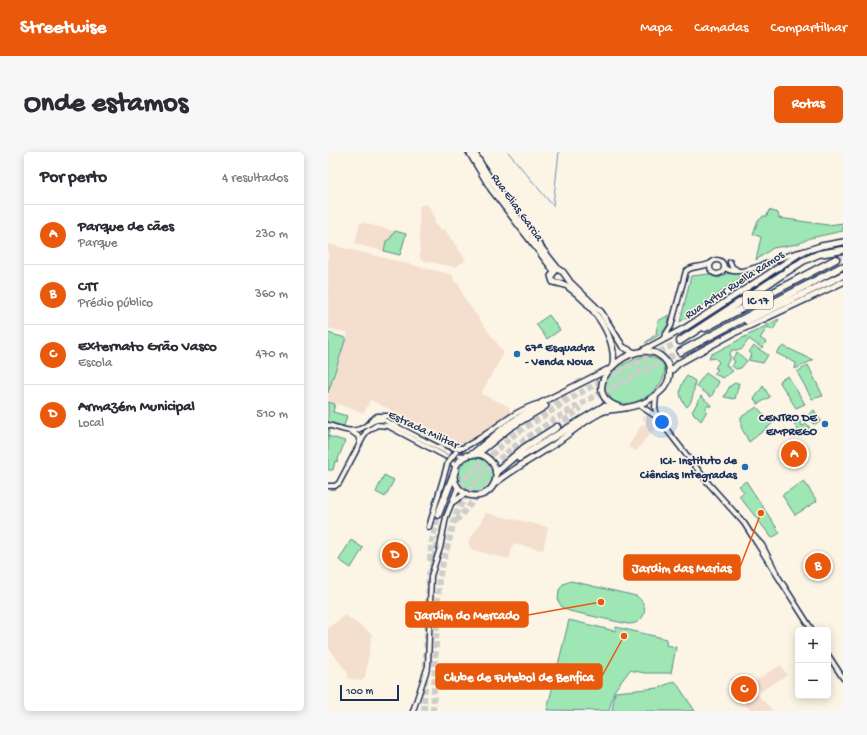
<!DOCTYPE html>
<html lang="pt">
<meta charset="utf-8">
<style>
:root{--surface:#fff;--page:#f7f7f7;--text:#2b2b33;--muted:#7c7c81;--line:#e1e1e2;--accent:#ea580c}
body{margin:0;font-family:"Gochi Hand",sans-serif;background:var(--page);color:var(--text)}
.controls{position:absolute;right:12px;bottom:12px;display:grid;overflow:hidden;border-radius:6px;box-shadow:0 2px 10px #0003}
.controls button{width:36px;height:36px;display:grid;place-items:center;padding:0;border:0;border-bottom:1px solid var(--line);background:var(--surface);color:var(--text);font:20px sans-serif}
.scale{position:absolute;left:12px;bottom:10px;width:59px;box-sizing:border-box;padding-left:4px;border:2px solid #1b2f5e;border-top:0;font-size:11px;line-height:14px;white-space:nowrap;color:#1b2f5e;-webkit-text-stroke:3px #fcf5e5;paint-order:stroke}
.you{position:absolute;left:334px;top:270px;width:14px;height:14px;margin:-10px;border:3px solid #fff;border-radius:50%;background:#1a73e8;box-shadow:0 0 0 6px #1a73e833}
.badge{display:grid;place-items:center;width:26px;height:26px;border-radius:50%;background:var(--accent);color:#fff;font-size:13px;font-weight:700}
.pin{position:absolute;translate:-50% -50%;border:2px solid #fff;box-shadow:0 1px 4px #0006}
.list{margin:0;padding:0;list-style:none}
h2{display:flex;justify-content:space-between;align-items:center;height:52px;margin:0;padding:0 16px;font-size:17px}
h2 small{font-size:13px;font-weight:400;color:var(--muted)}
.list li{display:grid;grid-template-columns:26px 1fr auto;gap:12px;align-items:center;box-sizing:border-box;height:60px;padding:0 16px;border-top:1px solid var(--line)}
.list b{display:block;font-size:15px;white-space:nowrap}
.list p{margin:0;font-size:13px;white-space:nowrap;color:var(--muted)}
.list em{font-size:13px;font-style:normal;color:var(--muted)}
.map{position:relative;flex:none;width:515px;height:559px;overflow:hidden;border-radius:6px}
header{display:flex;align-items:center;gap:24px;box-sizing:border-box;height:56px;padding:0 20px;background:var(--accent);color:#fff}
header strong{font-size:19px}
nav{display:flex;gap:22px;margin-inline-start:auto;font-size:14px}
.intro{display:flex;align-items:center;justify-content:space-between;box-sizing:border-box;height:96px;padding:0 24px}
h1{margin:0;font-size:28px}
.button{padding:10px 18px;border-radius:6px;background:var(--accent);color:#fff;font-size:14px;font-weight:700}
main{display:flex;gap:24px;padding:0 24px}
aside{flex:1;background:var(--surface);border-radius:6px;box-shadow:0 2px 10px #0003}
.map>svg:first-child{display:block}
.built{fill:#f4decd}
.green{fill:#9ee6b4;stroke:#5c8a89}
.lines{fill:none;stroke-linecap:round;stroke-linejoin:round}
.stream{stroke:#6690ba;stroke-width:1}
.highway-tunnel{stroke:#cfcdca;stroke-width:6;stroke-dasharray:6 3;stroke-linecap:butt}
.minor-casing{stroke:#1b2f5e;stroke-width:7}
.major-casing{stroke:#1b2f5e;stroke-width:8}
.highway-casing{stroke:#1b2f5e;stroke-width:9}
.minor{stroke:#fcf5e5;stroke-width:4}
.major{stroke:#fcf5e5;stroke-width:5}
.highway{stroke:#fcf5e5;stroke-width:6}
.minor-bridge-casing{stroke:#1b2f5e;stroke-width:7;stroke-linecap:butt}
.minor-bridge{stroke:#fcf5e5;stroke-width:4}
.poi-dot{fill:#1f6fb2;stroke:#fcf5e5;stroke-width:1.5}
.labels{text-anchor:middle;stroke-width:3;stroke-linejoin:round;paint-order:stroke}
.shield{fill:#fcf5e5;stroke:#5e6a86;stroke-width:1}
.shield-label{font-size:11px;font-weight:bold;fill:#1b2f5e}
.street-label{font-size:12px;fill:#1b2f5e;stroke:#fcf5e5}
.poi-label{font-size:12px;font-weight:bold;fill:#1b2f5e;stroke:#fcf5e5;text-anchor:end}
.leader{fill:none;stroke:#e8590c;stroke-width:1.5}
.callout-dot{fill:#e8590c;stroke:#fcf5e5;stroke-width:1.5}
.callout{fill:#e8590c;stroke:#e8590c;stroke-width:1.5}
.callout-label{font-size:13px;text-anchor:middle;font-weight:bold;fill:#fff}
</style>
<header>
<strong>Streetwise</strong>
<nav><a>Mapa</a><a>Camadas</a><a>Compartilhar</a></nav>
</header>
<div class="intro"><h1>Onde estamos</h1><a class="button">Rotas</a></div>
<main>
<aside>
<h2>Por perto<small>4 resultados</small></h2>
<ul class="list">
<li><span class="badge">A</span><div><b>Parque de cães</b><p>Parque</p></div><em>230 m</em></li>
<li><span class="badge">B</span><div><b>CTT</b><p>Prédio público</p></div><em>360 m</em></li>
<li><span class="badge">C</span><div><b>Externato Grão Vasco</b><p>Escola</p></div><em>470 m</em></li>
<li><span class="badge">D</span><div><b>Armazém Municipal</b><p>Local</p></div><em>510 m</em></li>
</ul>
</aside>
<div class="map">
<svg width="515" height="559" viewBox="0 0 515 559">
<rect width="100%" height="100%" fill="#fcf5e5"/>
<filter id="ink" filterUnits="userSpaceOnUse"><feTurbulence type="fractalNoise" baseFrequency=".025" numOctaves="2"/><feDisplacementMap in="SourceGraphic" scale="8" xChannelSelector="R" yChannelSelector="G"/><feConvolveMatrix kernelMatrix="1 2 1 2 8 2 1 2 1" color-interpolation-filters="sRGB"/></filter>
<g filter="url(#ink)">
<g class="built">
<path d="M99,52L107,65L106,70L112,78H117L138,108L127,115L92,108L91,54Z"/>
<path d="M32,70L78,82L72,103L27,92Z"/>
<path d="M0,92L125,123L126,129L131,133L136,146L176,201L153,242L180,254L182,257V261L155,282L136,293L42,248L36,261L0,249V244L20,181L0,176Z"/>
<path d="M320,263L330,276L323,280L308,299L300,295L312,275L318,271L314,265Z"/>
<path d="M158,361L220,375L215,398L185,392L181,407L144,398L140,391Z"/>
<path d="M17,463L44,482L37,526L33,529L20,526V521L0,495V476Z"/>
<path d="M453,513L459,523L433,539L425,530Z"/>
<path d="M411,523L445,559H422L401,527Z"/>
</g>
<g class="green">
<path d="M441,58L450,61L451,66L500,73L515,71V79L482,86L470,92L445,96L428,108L433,85L425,82L430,68H432L435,64H439Z"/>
<path d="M67,79L78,82L72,103L56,99L58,89L62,87Z"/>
<path d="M420,120L352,170L363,124L381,122L391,126L398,122Z"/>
<path d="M221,163L232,178L219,187L208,172Z"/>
<path d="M341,163C342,179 328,185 317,191L328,182L330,169Z"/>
<path d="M451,167L445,178L440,175L432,186L438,190L434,196L421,187L413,198H404L401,203L403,205L398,213L405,219L395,226L386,222L390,217L387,216L391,210L387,206L381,207L382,203Z"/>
<path d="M0,181L18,186L0,241Z"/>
<path d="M426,194L440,203L435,211L420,208L424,202L421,200Z"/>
<path d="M455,194L485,208L467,217L468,211L448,201Z"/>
<path d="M409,200L419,209L413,216L408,217L404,214L407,209L404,207Z"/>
<path d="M317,204C358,208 327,252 295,252C290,252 286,250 282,245C265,223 301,208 317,204Z"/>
<path d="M480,213L495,244L484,247L469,220Z"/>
<path d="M378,221L391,230L383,245L368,234Z"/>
<path d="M359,224L367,229C366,237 365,250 359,255C349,244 351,235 359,224Z"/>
<path d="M460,224L477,252L468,256L451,229Z"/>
<path d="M407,231H411L407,247L396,245L402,234Z"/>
<path d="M435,234L442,245L430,252L426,247Z"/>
<path d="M373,244L383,253L382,255L380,253L377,258L379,259L373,269L364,260Z"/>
<path d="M0,250L7,252L5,260L19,264L16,274L0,270Z"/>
<path d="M429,255L444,272L421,290L413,275V265Z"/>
<path d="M486,258L493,269L487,272L484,271L479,264Z"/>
<path d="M471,268L474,274L479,272L482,276L472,282L466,271Z"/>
<path d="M0,277H2L0,284L17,289L9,310L7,309L5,318H0Z"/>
<path d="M464,292L475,309L468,313L457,296Z"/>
<circle cx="148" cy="323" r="17"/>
<path d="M56,323L66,328L57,345L48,340Z"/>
<path d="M418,329L452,381L444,386L411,344L416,340L411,334Z"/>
<path d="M476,329L489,349L467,363L454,343Z"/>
<path d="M23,388L35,396L23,416L11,408Z"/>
<path d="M243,429L308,444C323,453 317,473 300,472L241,459L234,455L230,449L231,438L235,432Z"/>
<path d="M241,468L287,479L288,475L339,487L338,493L348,495L343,521H316L302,518L286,539L281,559L219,558Z"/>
<path d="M347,529L367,559H284L287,540L330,536Z"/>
</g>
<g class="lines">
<g class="stream">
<path d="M180,0L225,54"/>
<path d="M225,53L231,0"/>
</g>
<g class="highway-tunnel">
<path d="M508,107L515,103"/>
<path d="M217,254L239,246"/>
<path d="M229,275L253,256"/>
<path d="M128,343L139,324L187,282L252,241L290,220L347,192"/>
<path d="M128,369L157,335L191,306"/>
<path d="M102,409L103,393L110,363"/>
<path d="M101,424L115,373"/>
<path d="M96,559L101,420"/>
<path d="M105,559L111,426L129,359L148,328L184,296L225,268L267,244L352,200"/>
</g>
<g class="minor-casing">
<g id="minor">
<circle cx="389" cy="115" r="7"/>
<path d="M402,110L404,115L409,118"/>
<path d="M397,116C413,128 453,103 472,100"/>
<path d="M335,187L343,174L358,119C365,113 375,116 383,111"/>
<path d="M328,243L327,255L329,265"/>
<path d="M311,253L329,265L381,332L416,371L484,478"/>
<path d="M43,269L49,264H59L118,293L127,296H135"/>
<path d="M0,273C11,276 21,281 32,277C41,273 45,266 56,268L125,303L139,304"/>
<path d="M23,279L30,284L32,290"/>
<path d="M134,296C161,284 180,261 209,252"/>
<path d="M0,334H7L11,331L38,280L49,273L60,274L119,305L128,315"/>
<path d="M125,350L138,341"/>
<path d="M101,375L120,310"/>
<path d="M424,382L434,393L448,420"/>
<path d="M500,503L515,526"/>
<path d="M85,559L100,514L103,424L112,396L118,365L130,335"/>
</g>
</g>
<g class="major-casing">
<g id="major">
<path d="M141,0L163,37L226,119"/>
<path d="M146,0C170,43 201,80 231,118L235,120L242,130L273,160L295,195L307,201"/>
<path d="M228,118L223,124L225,130C230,132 235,131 239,134C263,151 289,183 285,213"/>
<path d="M314,199L357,176L474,100L493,94L515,90"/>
<path d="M342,220L351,211L404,182L515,130"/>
<circle cx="147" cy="323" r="21"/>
<path d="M143,303L179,273L213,251L279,218"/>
<path d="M166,332C185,317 207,305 227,292C242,281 256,269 272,261C277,258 284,258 290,257C307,255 321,251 334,238C343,229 345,215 335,206C307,179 240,241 294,256"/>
</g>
</g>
<g class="highway-casing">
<g id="highway">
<path d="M419,169L515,123"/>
<path d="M377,176L508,107"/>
<path d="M352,189L475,109L491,102L515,98"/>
<path d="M352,200L513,115"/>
<path d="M149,302L181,276L217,254"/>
<path d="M191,306L275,255L286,254"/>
<path d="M168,320L196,296L229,275"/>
<path d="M110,363L127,319"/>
</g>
</g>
<use href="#minor" class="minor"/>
<use href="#major" class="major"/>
<use href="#highway" class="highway"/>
<g class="minor-bridge-casing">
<path id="minor-bridge" d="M120,310L128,300"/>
</g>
<use href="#minor-bridge" class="minor-bridge"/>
</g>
</g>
<g class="poi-dot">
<circle cx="189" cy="202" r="4"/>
<circle cx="497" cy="272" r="4"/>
<circle cx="417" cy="315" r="4"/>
</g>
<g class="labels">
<rect class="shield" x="415" y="139" width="30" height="18" rx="3"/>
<g class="shield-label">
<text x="430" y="152">IC 17</text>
</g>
<g class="street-label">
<text transform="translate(190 55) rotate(54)" y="4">Rua Elias Garcia</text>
<text transform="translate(406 132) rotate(-33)" y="4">Rua Artur Ruella Ramos</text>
<text transform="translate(96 277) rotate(25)" y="4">Estrada Militar</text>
</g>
<g class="poi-label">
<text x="197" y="199" text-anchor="start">67ª Esquadra<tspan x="197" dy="14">- Venda Nova</tspan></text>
<text x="489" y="269">CENTRO DE<tspan x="489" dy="14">EMPREGO</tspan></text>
<text x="409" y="312">ICI- Instituto de<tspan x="409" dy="14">Ciências Integradas</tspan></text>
</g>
</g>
<path class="leader" d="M433 361L412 415M273 450L200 463M296 484L274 524"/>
<g class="callout-dot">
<circle cx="433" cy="361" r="4"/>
<circle cx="273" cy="450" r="4"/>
<circle cx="296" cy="484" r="4"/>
</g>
<g class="callout">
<rect x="296" y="403" width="116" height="25" rx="4"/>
<rect x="78" y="450" width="122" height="25" rx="4"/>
<rect x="108" y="512" width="166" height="25" rx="4"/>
</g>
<g class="callout-label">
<text x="354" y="420">Jardim das Marias</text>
<text x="139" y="467">Jardim do Mercado</text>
<text x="191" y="529">Clube de Futebol de Benfica</text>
</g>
</svg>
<div class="controls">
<button>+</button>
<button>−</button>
</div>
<div class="scale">100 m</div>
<div class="you"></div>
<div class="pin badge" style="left:466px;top:302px">A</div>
<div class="pin badge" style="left:490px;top:414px">B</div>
<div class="pin badge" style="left:416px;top:537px">C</div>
<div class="pin badge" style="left:67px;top:403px">D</div>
</div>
</main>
